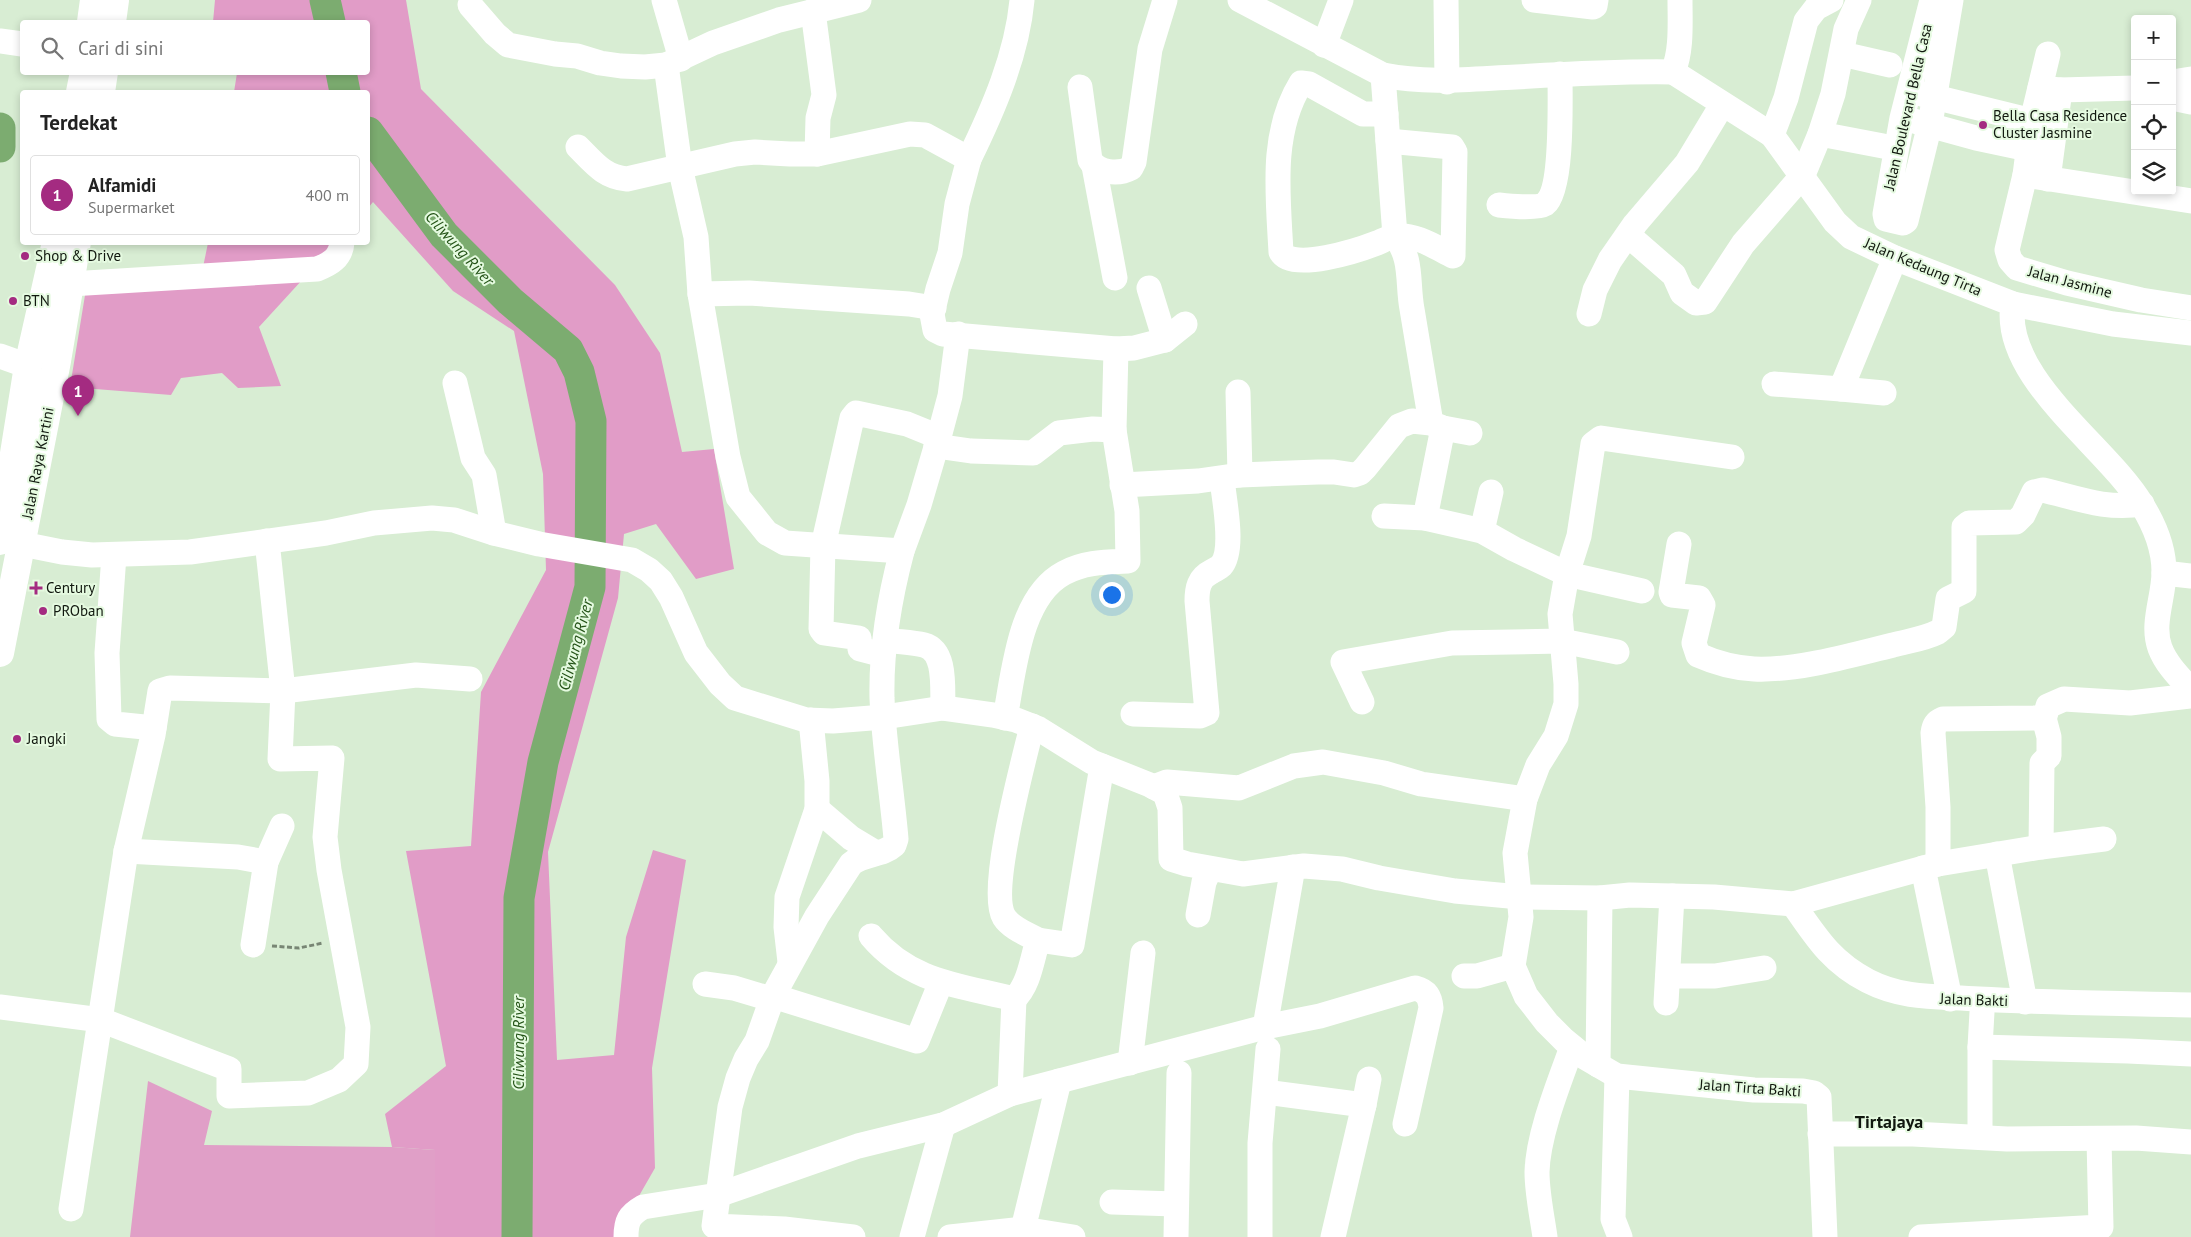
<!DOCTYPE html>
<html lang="id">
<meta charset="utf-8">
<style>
:root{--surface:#fff;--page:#f6f6f6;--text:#222;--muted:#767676;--line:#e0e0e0;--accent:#a42b81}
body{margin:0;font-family:"PT Sans",sans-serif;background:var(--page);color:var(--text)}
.controls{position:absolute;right:15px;top:15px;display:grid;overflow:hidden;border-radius:5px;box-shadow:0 2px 8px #0003}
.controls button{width:45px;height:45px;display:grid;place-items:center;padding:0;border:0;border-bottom:1px solid var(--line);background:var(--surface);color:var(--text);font:25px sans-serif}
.you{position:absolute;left:1111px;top:594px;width:18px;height:18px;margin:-12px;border:4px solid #fff;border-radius:50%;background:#1a73e8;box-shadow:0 0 0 8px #1a73e833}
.badge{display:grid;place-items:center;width:32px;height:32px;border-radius:50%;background:var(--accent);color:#fff;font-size:16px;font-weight:700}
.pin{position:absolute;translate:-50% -41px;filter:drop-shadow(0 1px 2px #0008)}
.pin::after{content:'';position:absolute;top:26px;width:18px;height:15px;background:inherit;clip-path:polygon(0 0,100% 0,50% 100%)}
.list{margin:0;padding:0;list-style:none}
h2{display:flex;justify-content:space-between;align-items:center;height:65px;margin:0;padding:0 20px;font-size:21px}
h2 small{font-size:16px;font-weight:400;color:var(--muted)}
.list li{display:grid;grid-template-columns:32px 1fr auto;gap:15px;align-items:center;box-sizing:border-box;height:80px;margin:0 10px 10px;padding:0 10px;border:1px solid var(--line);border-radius:5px}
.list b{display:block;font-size:19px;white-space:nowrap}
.list p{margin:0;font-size:16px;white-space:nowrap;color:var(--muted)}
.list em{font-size:16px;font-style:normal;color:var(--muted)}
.icon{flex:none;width:28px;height:28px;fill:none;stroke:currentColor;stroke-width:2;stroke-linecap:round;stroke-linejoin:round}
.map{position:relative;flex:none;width:2191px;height:1237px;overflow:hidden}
.search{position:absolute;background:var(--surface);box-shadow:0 2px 8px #0003;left:20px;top:20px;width:350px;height:55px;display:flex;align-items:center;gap:12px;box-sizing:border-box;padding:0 18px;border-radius:5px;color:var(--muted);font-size:19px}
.panel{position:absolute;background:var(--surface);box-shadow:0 2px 8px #0003;left:20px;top:90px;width:350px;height:155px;border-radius:5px}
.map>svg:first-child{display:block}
.green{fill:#e09fc7}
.forest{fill:#e19cc7}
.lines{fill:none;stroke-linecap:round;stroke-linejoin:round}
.river{stroke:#7cac70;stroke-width:31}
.path{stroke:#788674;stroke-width:3;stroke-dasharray:5 2.5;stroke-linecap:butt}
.minor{stroke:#fff;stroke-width:25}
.major{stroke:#fff;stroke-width:28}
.poi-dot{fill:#a42b81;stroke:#e5fae0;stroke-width:2}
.labels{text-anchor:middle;stroke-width:4;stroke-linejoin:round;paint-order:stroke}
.street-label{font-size:15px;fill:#11180f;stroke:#e5fae0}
.poi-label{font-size:15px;fill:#11180f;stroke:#e5fae0;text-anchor:start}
.water-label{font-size:16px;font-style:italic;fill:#235216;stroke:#e5fae0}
.quarter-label{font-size:18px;font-weight:bold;fill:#11180f;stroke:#e5fae0}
</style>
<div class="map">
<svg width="2191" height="1237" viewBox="0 0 2191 1237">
<rect width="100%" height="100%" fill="#d8edd3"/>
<path class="green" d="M148,1081L212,1111L204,1145L392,1147L435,1150V1237H130Z"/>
<g class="forest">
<path d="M215,0H406L421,89L615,285L660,353L682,452L714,449L734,569L696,579L656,524L624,534L618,598L548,852L557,1060L614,1055L626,937L653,850L686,860L652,1068L655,1168L620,1229L621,1237H435V1150L392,1147L385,1114L446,1066L406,851L471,846L481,692L546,570L543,474L514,331L453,291L373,202L368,208V92H234L237,73L368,72V22H213Z"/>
<path d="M208,243H336L259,327L281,386L238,388L222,373L181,378L171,395L70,387L87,283L202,272Z"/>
</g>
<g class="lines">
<g class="river">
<path d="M325,0L330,22"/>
<path d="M341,72L345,92"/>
<path d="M0,128V147"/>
<path d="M368,132L444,235L510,301L568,350L579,372L591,421L590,587L543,762L519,898L517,1237"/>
</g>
<path class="path" d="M272,946L299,948L323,943"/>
<g class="minor">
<path d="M664,0L681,59"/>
<path d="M1240,0L1383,75C1428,84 1471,79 1516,77C1568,74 1621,71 1673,72C1682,50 1680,24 1680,0"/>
<path d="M1446,0L1447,82"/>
<path d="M1534,0L1593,7L1595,6L1596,0"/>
<path d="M1932,0L1902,118L1885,214L1886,219L1903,223L1906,221L1930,124L1951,0"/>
<path d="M470,5L495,34L508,45L555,54L577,56L600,63L621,66L645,67L666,65L713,43L779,20L859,0"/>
<path d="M813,11L824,95L818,118L817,154"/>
<path d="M0,41L22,44"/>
<path d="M1324,45L1341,0"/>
<path d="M1842,54L1890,65"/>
<path d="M2048,54L2032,121L2025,175L2191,201"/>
<path d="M666,65L680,167L696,237L700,294L728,457L738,497L767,533L785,543L902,551C889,600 881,648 882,698C884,745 892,792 896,839L894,845C882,856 864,853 851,864L817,916L773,996L757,1041L746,1059L738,1078L730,1107L714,1226L784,1229L853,1237"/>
<path d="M1673,72L1772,135L1835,222L1851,237L1895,258L2013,304C2001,378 2108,447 2142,505C2155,526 2164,548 2164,572C2164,597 2151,624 2160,648C2166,664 2179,677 2191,690"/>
<path d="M1383,75L1395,236C1413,259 1407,283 1412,309C1418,347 1425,385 1431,423L1443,428L1470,433"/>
<path d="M2172,82L2191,79"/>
<path d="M1080,87L1090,160C1098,173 1118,175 1131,168L1134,162L1150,49L1165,0"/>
<path d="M2040,88L2060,90L2135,88"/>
<path d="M1918,93L2032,121"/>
<path d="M2172,98L2191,102"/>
<path d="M1386,114H1363L1309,84L1301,83C1270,133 1278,195 1281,252C1292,272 1359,250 1377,243C1382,241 1389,237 1395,236C1416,234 1435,247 1453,256L1455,152L1452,147L1388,141"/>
<path d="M1914,121L1976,138L2028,149"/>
<path d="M1820,134L1883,146"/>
<path d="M1772,135L1786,98L1806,21L1816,8L1831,0"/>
<path d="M578,147C594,163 604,177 627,179L735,154L755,152L790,154H817L910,134L925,135L969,159C993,110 1017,55 1022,0"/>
<path d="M969,159L957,204L950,253L938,289L932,314L935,330L943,334L1116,349L1134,348L1165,340L1185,324"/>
<path d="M1094,166L1115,278"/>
<path d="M2025,175L2007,250L2010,260L2017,268L2067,283L2141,300L2191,308"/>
<path d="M2048,179L2060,90"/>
<path d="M1499,205C1508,206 1537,209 1545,204C1563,190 1560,98 1560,74"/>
<path d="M1628,235L1674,275L1682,293L1696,303L1705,302L1743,244L1803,175L1820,134L1833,94L1846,29L1859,0"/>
<path d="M70,284L317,269C330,264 341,258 342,242"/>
<path d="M1149,288L1165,340"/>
<path d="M700,294L749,293L909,304L934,308"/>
<path d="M2013,304L2113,324L2191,333"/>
<path d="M1589,314L1595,290L1610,260L1635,224L1687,163L1722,105"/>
<path d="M0,356L28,366"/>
<path d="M455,383L473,458L484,475L494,533"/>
<path d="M1774,384L1841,389L1895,258"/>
<path d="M1841,389L1884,393"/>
<path d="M1238,392L1240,475"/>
<path d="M939,437L950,396L958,334"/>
<path d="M936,446L971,451L1033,453L1059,433L1093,429L1114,430"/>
<path d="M1122,485L1198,481L1240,475L1318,472H1334L1354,475L1360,473L1365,468L1399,426L1412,421L1431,423"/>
<path d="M1384,516L1425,518L1482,531L1514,549L1567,574L1560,614L1566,684V704L1556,736L1538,765L1525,799L1515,853L1521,917L1513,966L1526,996L1547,1023L1564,1040L1586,1058L1617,1076L1754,1090L1803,1091L1814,1093L1819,1097L1825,1237"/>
<path d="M1425,518L1443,428"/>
<path d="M1482,531L1491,492"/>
<path d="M22,544L62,552L92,555L190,552L326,533L374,523L432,518L454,520L494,533L539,544L632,560L649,570L661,581L671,597L696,653L720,684L735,698L806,720L833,721L884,717L943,708L993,715L1016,720L1039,729L1092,762L1150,785L1165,793L1170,808L1171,859L1187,864L1243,874L1304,866L1342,869L1379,878L1455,891L1520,897L1600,898L1630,895L1714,897L1793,904L1938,864L2041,847L2104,839"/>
<path d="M1679,544L1671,592L1672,595L1699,598L1703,605L1694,643L1698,655C1716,663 1735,668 1754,669C1797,671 1851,655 1893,645C1908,641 1924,639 1938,632L1944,627L1948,599L1964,591V527L1969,523L2016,522L2023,515L2034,492L2043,490C2077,498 2106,510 2142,504"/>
<path d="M114,555L107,653L109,719L115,724L154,728"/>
<path d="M2164,573L2191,576"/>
<path d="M1642,591L1567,574L1579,536L1593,444L1601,438L1732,457"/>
<path d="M886,640C898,642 912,642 924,645C947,651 942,690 943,708"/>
<path d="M883,655L860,649L859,638L824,633L821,629L823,546L852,418L856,413L907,424L939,437L919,505L902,551"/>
<path d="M1362,702L1343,662L1452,643L1562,641L1617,652"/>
<path d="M1133,714L1200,716L1207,713L1197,601C1197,588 1199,578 1211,572C1214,570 1219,568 1221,566C1235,550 1224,500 1222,479"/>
<path d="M1005,718C1014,672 1019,597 1064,573C1084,562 1106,562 1128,561L1127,511L1114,430L1116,349"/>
<path d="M1154,787L1167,782L1239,788L1294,766L1323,762L1384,773L1421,784L1525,799"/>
<path d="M817,809L851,838L876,853"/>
<path d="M2041,847L2042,763L2049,756V737L2044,718"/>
<path d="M126,851L238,857L266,862"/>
<path d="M1997,854L2025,1002"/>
<path d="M1938,864V807L1933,733C1934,725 1936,722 1943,719L2042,718L2045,716L2048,706L2064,699L2130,703L2191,696"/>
<path d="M1923,868L1950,999"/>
<path d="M1793,904C1816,937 1831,962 1868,981C1905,1000 1940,996 1979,999C2050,1003 2120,1003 2191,1005"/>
<path d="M1198,915L1204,882L1210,869"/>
<path d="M871,936C910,982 958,985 1014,999C1029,986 1032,959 1038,940C1027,934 1011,928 1004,917C988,890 1024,760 1032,726"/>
<path d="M1038,940L1072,945L1102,766"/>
<path d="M253,945L266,862L282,826"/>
<path d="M790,962L786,927L787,897L817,809V781L811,720"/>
<path d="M1464,976H1477L1513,966"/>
<path d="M1668,976H1715L1764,968"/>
<path d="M705,984L734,988L771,999"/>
<path d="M773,996L917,1041L941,982"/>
<path d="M1666,1003L1672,896"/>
<path d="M0,1007L101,1020L229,1069V1096L308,1093L339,1080L356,1064L358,1027L329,870L325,837L332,758L280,759L283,691L267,541"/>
<path d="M1265,1027L1293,867"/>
<path d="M1980,1047L2128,1051L2191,1054"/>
<path d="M1130,1063L1143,953"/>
<path d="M1598,1065L1600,898"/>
<path d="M1617,1076L1613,1219L1620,1237"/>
<path d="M1265,1092L1364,1105"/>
<path d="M1010,1094L1014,999"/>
<path d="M1820,1134H1913L2007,1139L2136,1138L2191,1142"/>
<path d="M1980,1136V1047L1982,1012"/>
<path d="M1112,1202L1176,1204"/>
<path d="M71,1209L126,851L153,735L160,691L170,688L283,691L416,675L470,679"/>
<path d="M1023,1229L1059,1081"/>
<path d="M626,1237C626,1221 629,1215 643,1207L718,1195L858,1146L943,1125L1010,1094L1265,1027L1320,1016L1415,988C1427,991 1430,997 1431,1008L1405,1124"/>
<path d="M912,1237L943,1125"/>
<path d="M950,1237L1023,1229L1073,1237"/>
<path d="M1176,1237L1179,1073"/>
<path d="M1260,1237V1143L1268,1049"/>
<path d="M1333,1237L1364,1105L1369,1079"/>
<path d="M1545,1237C1542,1216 1537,1193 1537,1172C1538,1134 1559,1083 1572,1047"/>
<path d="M1921,1237L2101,1227L2099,1139"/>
</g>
<g class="major">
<path d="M91,22L94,0"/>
<path d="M112,22L115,0"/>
<path d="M80,92L84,72"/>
<path d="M101,92L104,72"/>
<path d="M0,541L28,366L56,242"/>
<path d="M0,653L57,361L77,242"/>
</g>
</g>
<g class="poi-dot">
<circle cx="1983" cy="125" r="5"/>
<circle cx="25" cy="256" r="5"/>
<circle cx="13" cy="301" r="5"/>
<path d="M33.5 580.5h5v5h5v5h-5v5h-5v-5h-5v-5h5z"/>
<circle cx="43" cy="611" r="5"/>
<circle cx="17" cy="739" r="5"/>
</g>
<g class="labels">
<g class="street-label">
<text transform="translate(1908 107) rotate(-77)" y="5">Jalan Boulevard Bella Casa</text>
<text transform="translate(1923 267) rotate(23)" y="5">Jalan Kedaung Tirta</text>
<text transform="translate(2070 282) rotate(15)" y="5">Jalan Jasmine</text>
<text transform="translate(38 463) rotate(-79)" y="5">Jalan Raya Kartini</text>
<text transform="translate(1974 1000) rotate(2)" y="5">Jalan Bakti</text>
<text transform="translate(1750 1088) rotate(4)" y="5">Jalan Tirta Bakti</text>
</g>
<g class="poi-label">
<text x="1993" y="121">Bella Casa Residence<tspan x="1993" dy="17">Cluster Jasmine</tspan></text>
<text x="35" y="261">Shop &amp; Drive</text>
<text x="23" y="306">BTN</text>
<text x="46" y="593">Century</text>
<text x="53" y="616">PROban</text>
<text x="27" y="744">Jangki</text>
</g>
<g class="water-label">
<text transform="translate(460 248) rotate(48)" y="6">Ciliwung River</text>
<text transform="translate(575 645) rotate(-75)" y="6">Ciliwung River</text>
<text transform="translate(518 1043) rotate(-90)" y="6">Ciliwung River</text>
</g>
<g class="quarter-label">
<text x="1889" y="1128">Tirtajaya</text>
</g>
</g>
</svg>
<div class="controls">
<button>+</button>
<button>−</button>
<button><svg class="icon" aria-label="locate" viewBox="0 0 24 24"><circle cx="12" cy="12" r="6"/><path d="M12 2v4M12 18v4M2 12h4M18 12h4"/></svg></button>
<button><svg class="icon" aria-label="layers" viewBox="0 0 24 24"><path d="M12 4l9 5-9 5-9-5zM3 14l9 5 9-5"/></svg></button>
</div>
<div class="you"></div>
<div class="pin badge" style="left:78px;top:416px">1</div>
<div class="search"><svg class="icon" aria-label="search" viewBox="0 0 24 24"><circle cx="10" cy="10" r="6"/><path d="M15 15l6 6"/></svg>Cari di sini</div>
<section class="panel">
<h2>Terdekat<small></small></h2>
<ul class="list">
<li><span class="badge">1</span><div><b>Alfamidi</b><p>Supermarket</p></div><em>400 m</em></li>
</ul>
</section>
</div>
